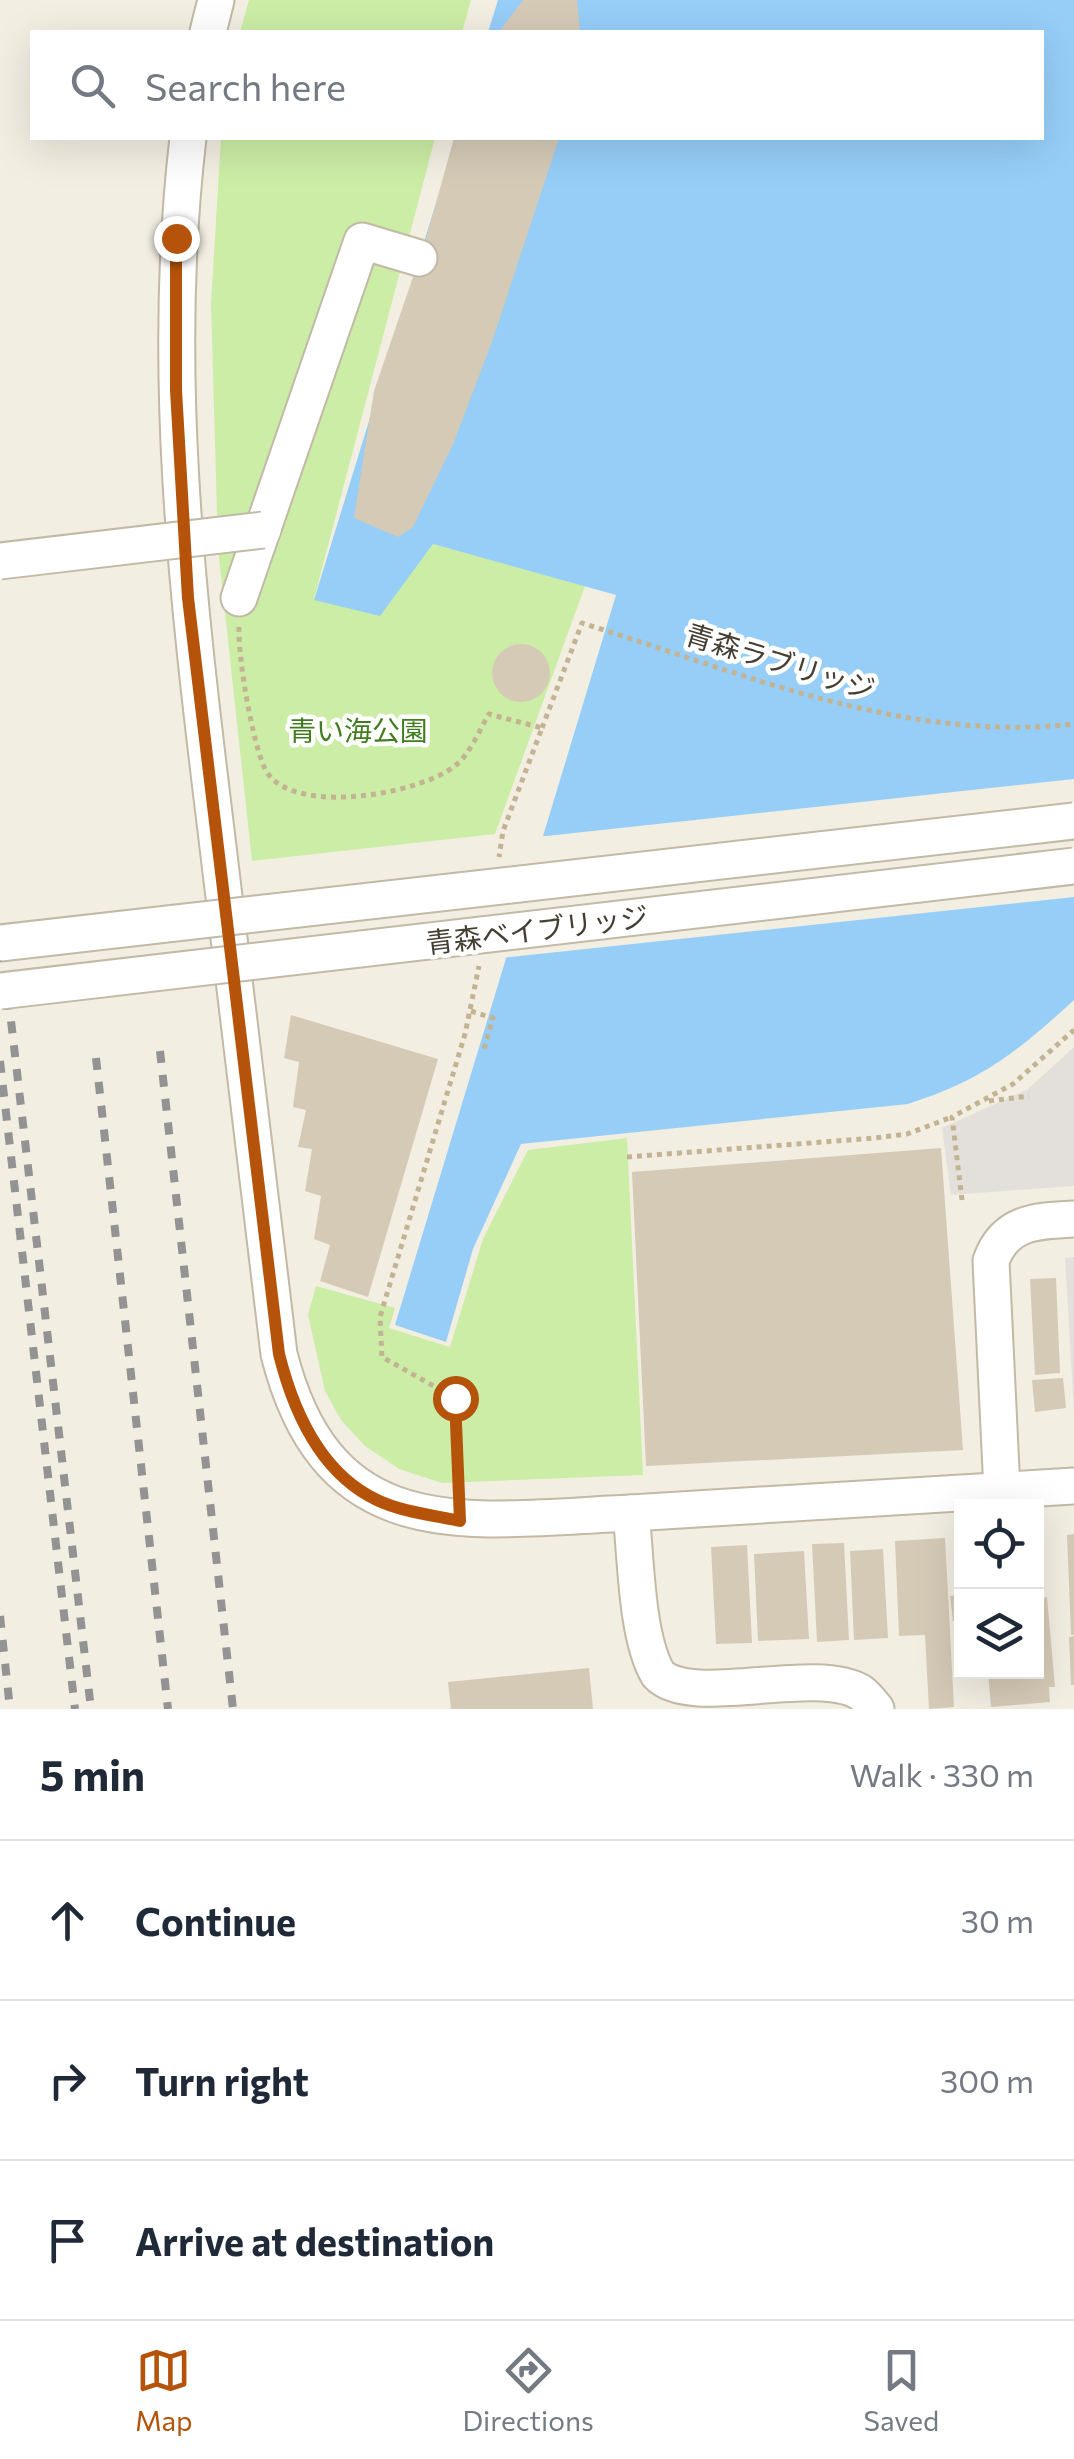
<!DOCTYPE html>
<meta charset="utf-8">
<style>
:root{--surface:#fff;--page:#f6f6f7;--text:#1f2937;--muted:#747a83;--line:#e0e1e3;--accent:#b45309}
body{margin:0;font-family:Commissioner,"Noto Sans JP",sans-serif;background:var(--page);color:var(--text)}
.controls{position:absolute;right:30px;bottom:30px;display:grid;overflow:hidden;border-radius:0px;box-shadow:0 10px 40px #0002}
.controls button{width:90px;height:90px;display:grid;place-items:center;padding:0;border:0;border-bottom:2px solid var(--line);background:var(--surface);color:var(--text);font:50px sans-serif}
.stop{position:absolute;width:30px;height:30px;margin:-22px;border:8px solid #b45309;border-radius:50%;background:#fff}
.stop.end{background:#b45309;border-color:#fff;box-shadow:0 2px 10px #0008}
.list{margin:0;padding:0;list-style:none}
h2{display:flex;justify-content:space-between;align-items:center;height:130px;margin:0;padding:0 40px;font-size:42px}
h2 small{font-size:32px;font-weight:400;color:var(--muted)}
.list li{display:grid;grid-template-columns:65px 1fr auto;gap:30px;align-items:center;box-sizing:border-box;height:160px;padding:0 40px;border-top:2px solid var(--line)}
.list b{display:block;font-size:38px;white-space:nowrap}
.list em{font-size:32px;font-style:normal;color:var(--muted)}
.icon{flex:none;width:55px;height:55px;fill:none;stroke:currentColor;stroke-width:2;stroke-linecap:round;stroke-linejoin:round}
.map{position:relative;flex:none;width:1074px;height:1709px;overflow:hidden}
.search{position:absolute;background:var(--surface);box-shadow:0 10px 40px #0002;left:30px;right:30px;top:30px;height:110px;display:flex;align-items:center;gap:25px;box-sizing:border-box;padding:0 35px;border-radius:0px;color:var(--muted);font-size:38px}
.sheet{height:610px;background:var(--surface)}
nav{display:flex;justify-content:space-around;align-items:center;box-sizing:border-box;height:140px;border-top:2px solid var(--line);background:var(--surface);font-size:28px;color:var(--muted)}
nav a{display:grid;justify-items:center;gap:5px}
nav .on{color:var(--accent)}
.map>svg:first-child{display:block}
.green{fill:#cbeda5}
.parking{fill:#e3e0db}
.water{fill:#96cef8}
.pier{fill:#f3eee2}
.building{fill:#d5cab6}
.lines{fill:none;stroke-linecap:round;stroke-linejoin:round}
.minor-casing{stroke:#c2b9a6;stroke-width:39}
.path{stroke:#c3b393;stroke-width:5;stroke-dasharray:5 5;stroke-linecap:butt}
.minor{stroke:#fff;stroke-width:35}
.rail{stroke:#939393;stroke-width:8;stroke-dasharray:12 12;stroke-linecap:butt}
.minor-bridge-casing{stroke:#c2b9a6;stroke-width:39;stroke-linecap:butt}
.minor-bridge{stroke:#fff;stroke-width:35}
.route{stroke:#b45309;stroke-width:12}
.labels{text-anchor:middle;stroke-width:9;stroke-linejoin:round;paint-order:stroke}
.street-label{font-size:28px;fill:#453e32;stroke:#fff}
.park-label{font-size:28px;fill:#417d1f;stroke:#fff}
</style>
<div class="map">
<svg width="1074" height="1709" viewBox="0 0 1074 1709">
<rect width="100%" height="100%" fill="#f3eee2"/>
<g class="green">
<path d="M249,0H471L462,32H240Z"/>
<path d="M221,138H435L314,599L380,615L433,544L585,586L495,834L252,861L218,548L211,304Z"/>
<path d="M627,1138L643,1475L442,1483L399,1469L365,1446L341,1420L325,1391L308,1315L316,1286L395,1308L389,1328L450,1347L483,1239L528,1150Z"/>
</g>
<g class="parking">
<path d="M1074,1047V1186L951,1195L942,1128L1028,1089Z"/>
<path d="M1074,1257V1411L1065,1258Z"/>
</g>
<path class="water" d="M498,0H1074V1000C1017,1052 983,1080 908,1104L521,1144L473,1249L446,1342L395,1325L616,595L433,544L380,616L314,600L456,138H1042V32H488Z"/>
<path class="pier" d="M1074,779V897L501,958L537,837Z"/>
<g class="building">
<path d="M523,0H577L580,32H499Z"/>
<path d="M454,138H559L493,339L454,442L413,527L398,537L354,518L374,391L426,239Z"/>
<circle cx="521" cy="673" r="29"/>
<path d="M291,1015L438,1059L368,1297L320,1281L330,1245L314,1239L321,1196L305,1191L312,1149L298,1147L306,1110L293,1107L299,1062L284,1058Z"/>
<path d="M941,1148L963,1450L646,1466L632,1172Z"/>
<path d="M1056,1278L1060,1373L1035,1375L1030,1279Z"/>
<path d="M1063,1378L1066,1408L1035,1412L1032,1380Z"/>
<path d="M1074,1534V1635H1071L1067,1535Z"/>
<path d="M945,1538L954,1707L929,1709L925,1635L899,1636L895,1541Z"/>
<path d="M844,1543L849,1640L817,1642L812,1544Z"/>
<path d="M747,1545L752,1643L716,1644L711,1547Z"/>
<path d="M883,1549L888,1638L854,1640L850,1551Z"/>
<path d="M804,1551L809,1639L758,1641L754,1554Z"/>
<path d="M1036,1581H1041L1043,1598L1047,1597L1055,1687H1049L1050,1702L991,1707L988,1672H1036Z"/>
<path d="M962,1595V1620L953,1621L950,1596Z"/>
<path d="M1074,1636V1685H1071L1069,1637Z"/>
<path d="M589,1668L593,1709H451L448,1682Z"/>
</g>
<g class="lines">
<g class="minor-casing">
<g id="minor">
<path d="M208,32L216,0"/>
<path d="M188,138C161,366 187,594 215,822C236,999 258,1177 279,1354C329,1551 469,1520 631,1513C636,1557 636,1637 658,1674C690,1709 813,1665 860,1692C866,1696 872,1704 876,1709"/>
<path d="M239,598L362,241L419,258"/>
<path d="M1002,1491L991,1261C1005,1221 1037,1221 1074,1219"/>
<path d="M631,1513L1074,1486"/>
</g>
</g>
<g class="path">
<path d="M239,627C238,658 252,741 265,769C290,818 422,794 456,765C470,754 480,729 489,714L542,728L503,831L499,857"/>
<path d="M542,728L582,623C742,673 903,743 1074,724"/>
<path d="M471,1011L493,1018L484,1049"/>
<path d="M989,1101L1029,1096"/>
<path d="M627,1157L875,1138L907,1134L952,1117"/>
<path d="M962,1200L952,1117L1013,1084L1074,1030"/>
<path d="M459,1483L455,1398L382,1357L380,1317L465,1034L479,966"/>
</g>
<use href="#minor" class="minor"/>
<g class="rail">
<path d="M0,926L91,1709"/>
<path d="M160,1051L233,1709"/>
<path d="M96,1058L168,1709"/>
<path d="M0,1061L75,1709"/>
<path d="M0,1616L10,1709"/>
</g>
<g class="minor-bridge-casing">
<g id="minor-bridge">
<path d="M0,561L263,530"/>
<path d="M0,943L1074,821"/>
<path d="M0,991L1074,866"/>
</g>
</g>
<use href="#minor-bridge" class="minor-bridge"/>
</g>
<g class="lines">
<path class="route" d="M176,238V390L188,598L279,1354C293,1410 320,1473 377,1500C402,1512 433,1515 460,1521L455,1398"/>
</g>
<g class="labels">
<g class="street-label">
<text transform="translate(780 662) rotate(17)" y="10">青森ラブリッジ</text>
<text transform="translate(537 930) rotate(-7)" y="10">青森ベイブリッジ</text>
</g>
<g class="park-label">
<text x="358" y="741">青い海公園</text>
</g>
</g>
</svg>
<div class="controls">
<button><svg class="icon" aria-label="locate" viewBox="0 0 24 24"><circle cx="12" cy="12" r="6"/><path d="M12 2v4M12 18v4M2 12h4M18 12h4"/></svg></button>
<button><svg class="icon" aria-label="layers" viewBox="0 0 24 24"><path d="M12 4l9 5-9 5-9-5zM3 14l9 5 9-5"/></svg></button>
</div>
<div class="stop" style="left:455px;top:1398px"></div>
<div class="stop end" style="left:176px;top:238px"></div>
<div class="search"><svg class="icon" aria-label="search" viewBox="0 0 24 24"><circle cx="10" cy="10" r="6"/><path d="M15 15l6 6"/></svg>Search here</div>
</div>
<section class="sheet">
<h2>5 min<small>Walk · 330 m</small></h2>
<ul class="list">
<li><svg class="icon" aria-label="ahead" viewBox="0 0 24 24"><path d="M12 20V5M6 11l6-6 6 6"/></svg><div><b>Continue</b></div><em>30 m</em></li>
<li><svg class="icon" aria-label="right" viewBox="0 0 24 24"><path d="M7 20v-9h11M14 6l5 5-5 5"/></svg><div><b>Turn right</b></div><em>300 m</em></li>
<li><svg class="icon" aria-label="arrive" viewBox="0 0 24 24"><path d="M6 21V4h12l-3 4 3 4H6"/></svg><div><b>Arrive at destination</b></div></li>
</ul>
</section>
<nav>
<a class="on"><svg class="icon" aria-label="map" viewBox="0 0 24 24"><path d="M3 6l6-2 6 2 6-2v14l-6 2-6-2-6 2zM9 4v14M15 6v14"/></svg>Map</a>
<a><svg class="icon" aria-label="directions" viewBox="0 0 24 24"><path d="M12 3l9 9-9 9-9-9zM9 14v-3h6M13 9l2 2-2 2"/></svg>Directions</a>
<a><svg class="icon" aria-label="saved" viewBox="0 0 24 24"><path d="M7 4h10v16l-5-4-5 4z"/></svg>Saved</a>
</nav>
